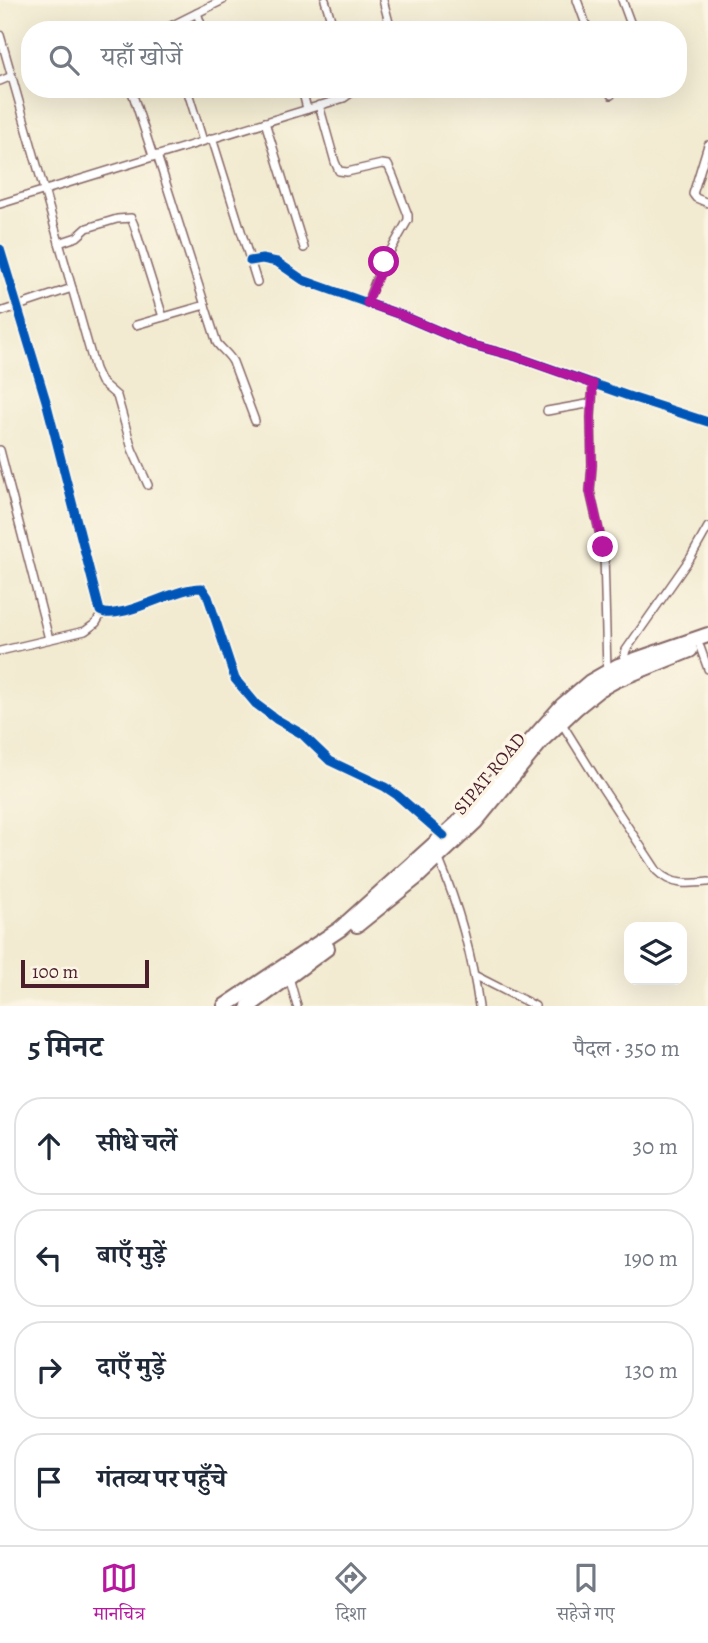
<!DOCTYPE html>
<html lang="hi">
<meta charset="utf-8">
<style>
:root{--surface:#fff;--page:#f2f2f3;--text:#1f2937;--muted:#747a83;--line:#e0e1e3;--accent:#b5179e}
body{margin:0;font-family:Alegreya,"Noto Serif Devanagari",serif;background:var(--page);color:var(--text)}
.controls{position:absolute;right:21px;bottom:21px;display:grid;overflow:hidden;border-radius:14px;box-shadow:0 7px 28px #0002}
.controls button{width:63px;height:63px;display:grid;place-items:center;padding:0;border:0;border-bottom:2px solid var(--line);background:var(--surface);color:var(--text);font:35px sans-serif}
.scale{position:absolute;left:21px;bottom:18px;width:128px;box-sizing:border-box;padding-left:7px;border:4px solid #4a1f2b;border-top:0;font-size:19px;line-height:24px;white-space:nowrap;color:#4a1f2b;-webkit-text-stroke:5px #fcf5e5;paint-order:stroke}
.stop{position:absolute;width:21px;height:21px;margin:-16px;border:5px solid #b5179e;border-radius:50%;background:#fff}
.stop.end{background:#b5179e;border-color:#fff;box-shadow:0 2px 7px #0008}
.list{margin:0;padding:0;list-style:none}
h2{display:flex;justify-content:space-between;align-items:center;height:91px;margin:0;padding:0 28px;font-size:30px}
h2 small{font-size:23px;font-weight:400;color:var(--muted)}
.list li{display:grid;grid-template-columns:46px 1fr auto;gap:21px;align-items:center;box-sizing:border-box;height:98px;margin:0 14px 14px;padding:0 14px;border:2px solid var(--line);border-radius:28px}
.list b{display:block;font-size:26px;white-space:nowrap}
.list em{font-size:23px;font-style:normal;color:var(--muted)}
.icon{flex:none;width:38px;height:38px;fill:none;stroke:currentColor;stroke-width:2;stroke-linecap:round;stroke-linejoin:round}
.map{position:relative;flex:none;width:708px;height:1006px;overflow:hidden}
.search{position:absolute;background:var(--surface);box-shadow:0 7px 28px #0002;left:21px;right:21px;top:21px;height:77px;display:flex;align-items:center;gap:18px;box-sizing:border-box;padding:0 24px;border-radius:28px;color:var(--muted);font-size:26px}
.sheet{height:539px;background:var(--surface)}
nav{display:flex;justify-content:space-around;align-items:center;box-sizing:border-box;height:98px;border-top:2px solid var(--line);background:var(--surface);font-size:19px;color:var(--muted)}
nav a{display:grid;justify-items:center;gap:4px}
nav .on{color:var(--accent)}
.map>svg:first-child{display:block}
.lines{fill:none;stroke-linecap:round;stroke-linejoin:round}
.street-casing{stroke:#856665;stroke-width:10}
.highway-casing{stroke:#856665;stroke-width:18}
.street{stroke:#fff;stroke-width:7}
.highway{stroke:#fff;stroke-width:14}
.cycleway-casing{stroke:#fcf5e5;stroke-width:13}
.cycleway{stroke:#0057b8;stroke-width:9}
.route{stroke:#b5179e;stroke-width:9}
.labels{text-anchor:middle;stroke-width:7;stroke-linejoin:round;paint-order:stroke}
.street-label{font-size:19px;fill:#4a1f2b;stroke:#fcf5e5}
</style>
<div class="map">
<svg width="708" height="1006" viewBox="0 0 708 1006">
<rect width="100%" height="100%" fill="#fcf5e5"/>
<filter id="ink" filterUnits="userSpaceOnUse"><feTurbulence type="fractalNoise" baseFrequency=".0143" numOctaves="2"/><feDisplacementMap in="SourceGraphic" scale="14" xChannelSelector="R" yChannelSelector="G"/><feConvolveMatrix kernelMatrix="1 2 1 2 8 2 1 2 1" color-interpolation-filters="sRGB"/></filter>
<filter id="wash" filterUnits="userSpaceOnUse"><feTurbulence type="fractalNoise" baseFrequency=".00686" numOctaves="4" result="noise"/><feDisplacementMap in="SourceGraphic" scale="28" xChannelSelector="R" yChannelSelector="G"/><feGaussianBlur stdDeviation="1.57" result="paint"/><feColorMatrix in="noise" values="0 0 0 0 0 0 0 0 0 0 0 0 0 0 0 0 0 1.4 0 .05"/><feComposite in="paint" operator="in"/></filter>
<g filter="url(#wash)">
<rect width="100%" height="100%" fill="#f2ebd1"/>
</g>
<g filter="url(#ink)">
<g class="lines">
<g class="street-casing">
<g id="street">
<path d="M325,0L334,30"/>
<path d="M383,0L391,30"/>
<path d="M577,0L588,30"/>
<path d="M622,0L633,30"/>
<path d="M197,13L203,30"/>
<path d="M163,30L223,0"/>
<path d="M0,35L95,369L101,382L117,396L132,449L148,485"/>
<path d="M0,81L12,76"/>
<path d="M131,89L153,156"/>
<path d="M187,89L203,141"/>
<path d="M302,89L307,109"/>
<path d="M609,89L611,95"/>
<path d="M319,105L335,162L339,171L347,172L382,164L388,165L393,176L408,215V220L380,269L367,303"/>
<path d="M265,122L304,248"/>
<path d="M212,138L257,282"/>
<path d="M708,145L693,194L696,198L708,203"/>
<path d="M157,155L217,343C222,350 229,354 233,362L255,421"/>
<path d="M0,204L344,98L351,93V89"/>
<path d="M59,243L77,237L87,228L117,219L131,218L134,225L163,317"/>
<path d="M0,249L46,401L100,611C118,623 177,586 202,588L208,597L235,679L256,704L276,719L302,734L330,761L385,787L397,795L443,835"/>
<path d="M250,261L262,259L277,262L303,280L401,315L469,344L517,357L634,398L708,422"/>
<path d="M0,312L72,288"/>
<path d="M136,325L205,305"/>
<path d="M593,384L591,417L592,465L590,491L604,553L607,672"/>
<path d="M547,411L587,404L592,401"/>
<path d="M0,450L49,639"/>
<path d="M700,647L708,669"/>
<path d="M0,651L85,631L96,623L102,613"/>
<path d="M622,665L626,650L691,557L708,527"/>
<path d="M561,722L597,780L657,871C672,886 688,884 708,882"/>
<path d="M438,857C458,905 472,954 479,1006"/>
<path d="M476,976L535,1006"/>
<path d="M289,977L297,1006"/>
</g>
</g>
<g class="highway-casing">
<g id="highway">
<path d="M357,925L418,876L475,822L543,739L577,707L598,690L616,680L690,650"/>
<path d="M225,1006L340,929L458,823L563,705L590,682L618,666L708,635"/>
<path d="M249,1006L327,948"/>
</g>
</g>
<use href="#street" class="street"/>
<use href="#highway" class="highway"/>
<g class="cycleway-casing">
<g id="cycleway">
<path d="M0,249L46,401L100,611C118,623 177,586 202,588L208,597L235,679L256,704L276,719L302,734L330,761L385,787L397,795L444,836"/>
<path d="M250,261L262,259L277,262L303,280L401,315L469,344L517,357L634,398L708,422"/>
</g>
</g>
<use href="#cycleway" class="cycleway"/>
</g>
</g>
<g class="lines" filter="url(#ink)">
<path class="route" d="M384,262L367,303L401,315L469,344L517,357L593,384L591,417L592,465L590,491L603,547"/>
</g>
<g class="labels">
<g class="street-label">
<text transform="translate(489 773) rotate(-50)" y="7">SIPAT ROAD</text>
</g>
</g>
</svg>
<div class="controls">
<button><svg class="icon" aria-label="layers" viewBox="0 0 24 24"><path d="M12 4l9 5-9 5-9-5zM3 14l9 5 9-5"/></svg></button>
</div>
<div class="scale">100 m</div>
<div class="stop" style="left:384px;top:262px"></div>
<div class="stop end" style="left:603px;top:547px"></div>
<div class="search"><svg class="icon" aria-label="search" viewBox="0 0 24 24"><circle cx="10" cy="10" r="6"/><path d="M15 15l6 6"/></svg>यहाँ खोजें</div>
</div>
<section class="sheet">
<h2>5 मिनट<small>पैदल · 350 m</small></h2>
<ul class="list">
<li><svg class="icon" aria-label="ahead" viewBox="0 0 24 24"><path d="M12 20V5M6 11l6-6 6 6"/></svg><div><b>सीधे चलें</b></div><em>30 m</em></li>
<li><svg class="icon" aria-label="left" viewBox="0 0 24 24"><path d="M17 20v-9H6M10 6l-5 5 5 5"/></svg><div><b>बाएँ मुड़ें</b></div><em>190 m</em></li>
<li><svg class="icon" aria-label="right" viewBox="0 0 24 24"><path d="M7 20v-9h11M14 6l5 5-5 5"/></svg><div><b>दाएँ मुड़ें</b></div><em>130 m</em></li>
<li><svg class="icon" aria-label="arrive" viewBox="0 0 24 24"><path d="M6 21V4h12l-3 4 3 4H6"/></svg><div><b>गंतव्य पर पहुँचे</b></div></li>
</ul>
</section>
<nav>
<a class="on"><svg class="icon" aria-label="map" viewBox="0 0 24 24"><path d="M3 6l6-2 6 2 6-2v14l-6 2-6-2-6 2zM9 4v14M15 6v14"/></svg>मानचित्र</a>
<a><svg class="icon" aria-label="directions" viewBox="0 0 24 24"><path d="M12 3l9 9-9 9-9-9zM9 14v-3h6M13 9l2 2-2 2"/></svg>दिशा</a>
<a><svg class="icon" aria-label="saved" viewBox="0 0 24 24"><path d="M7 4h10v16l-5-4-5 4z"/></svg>सहेजे गए</a>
</nav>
